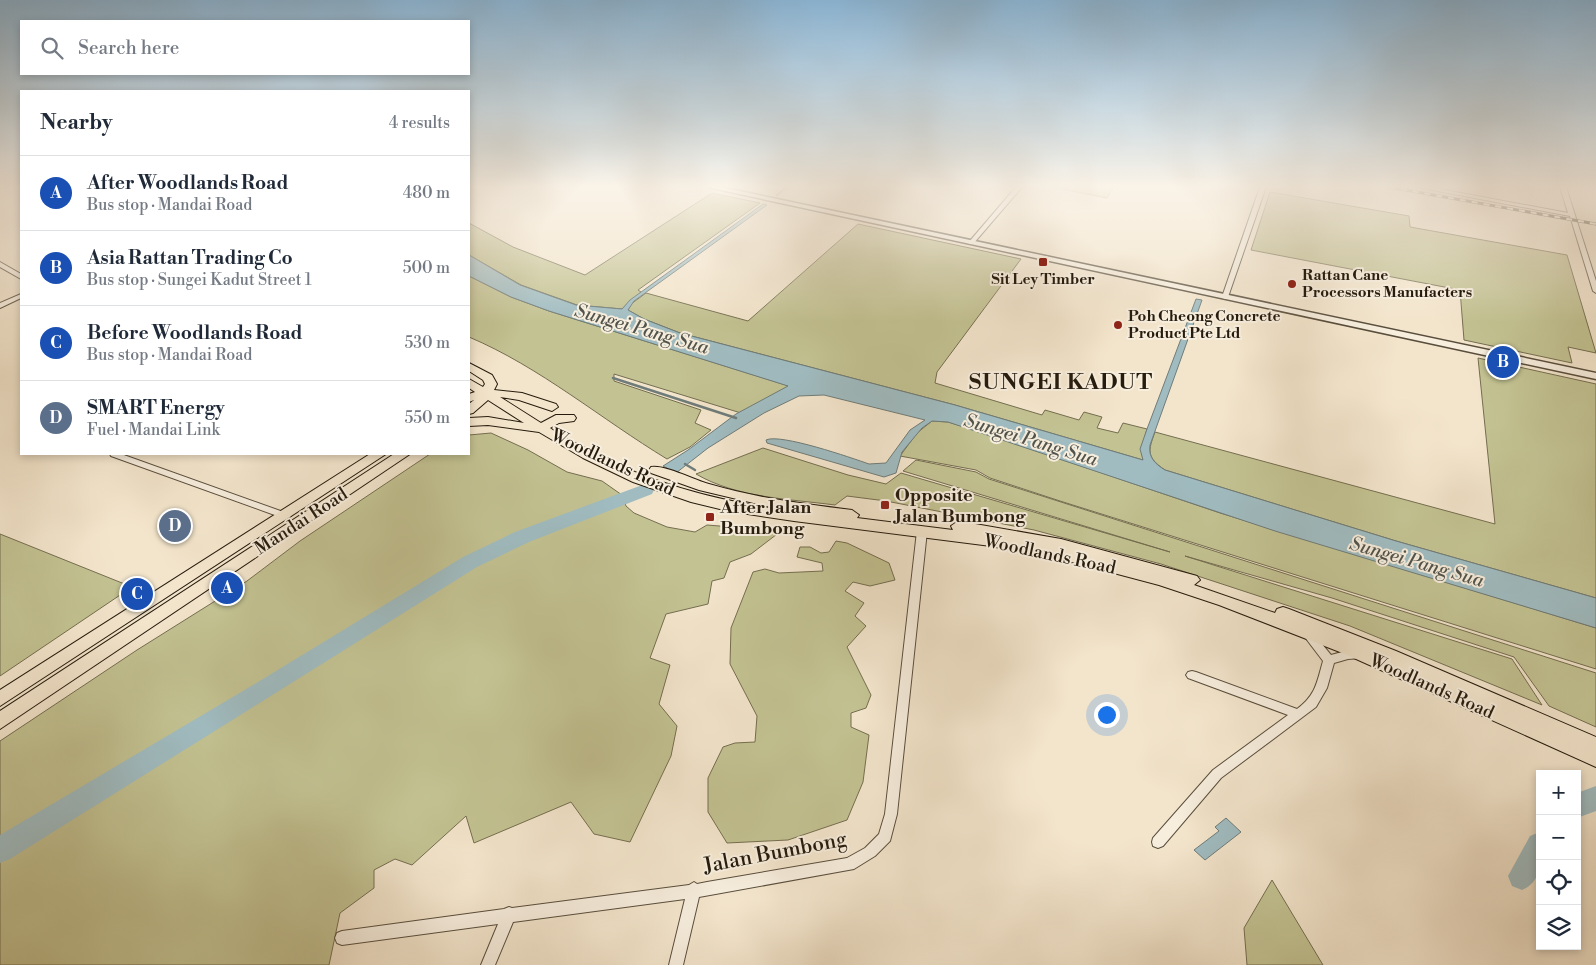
<!DOCTYPE html>
<meta charset="utf-8">
<style>
:root{--surface:#fff;--page:#f2f2f3;--text:#1f2937;--muted:#747a83;--line:#e0e1e3;--accent:#8f2418}
body{margin:0;font-family:"Libre Bodoni",serif;background:var(--page);color:var(--text)}
.controls{position:absolute;right:15px;bottom:15px;display:grid;overflow:hidden;border-radius:0px;box-shadow:0 2px 8px #0003}
.controls button{width:45px;height:45px;display:grid;place-items:center;padding:0;border:0;border-bottom:1px solid var(--line);background:var(--surface);color:var(--text);font:25px sans-serif}
.you{position:absolute;left:1106px;top:714px;width:18px;height:18px;margin:-12px;border:4px solid #fff;border-radius:50%;background:#1a73e8;box-shadow:0 0 0 8px #1a73e833}
.badge{display:grid;place-items:center;width:32px;height:32px;border-radius:50%;background:var(--accent);color:#fff;font-size:16px;font-weight:700}
.pin{position:absolute;translate:-50% -50%;border:2px solid #fff;box-shadow:0 1px 5px #0006}
.list{margin:0;padding:0;list-style:none}
h2{display:flex;justify-content:space-between;align-items:center;height:65px;margin:0;padding:0 20px;font-size:21px}
h2 small{font-size:16px;font-weight:400;color:var(--muted)}
.list li{display:grid;grid-template-columns:32px 1fr auto;gap:15px;align-items:center;box-sizing:border-box;height:75px;padding:0 20px;border-top:1px solid var(--line)}
.list b{display:block;font-size:19px;white-space:nowrap}
.list p{margin:0;font-size:16px;white-space:nowrap;color:var(--muted)}
.list em{font-size:16px;font-style:normal;color:var(--muted)}
.icon{flex:none;width:28px;height:28px;fill:none;stroke:currentColor;stroke-width:2;stroke-linecap:round;stroke-linejoin:round}
.map{position:relative;flex:none;width:1596px;height:965px;overflow:hidden}
.search{position:absolute;background:var(--surface);box-shadow:0 2px 8px #0003;left:20px;top:20px;width:450px;height:55px;display:flex;align-items:center;gap:12px;box-sizing:border-box;padding:0 18px;border-radius:0px;color:var(--muted);font-size:19px}
.panel{position:absolute;background:var(--surface);box-shadow:0 2px 8px #0003;left:20px;top:90px;width:450px;height:365px;border-radius:0px}
.map>svg:first-child{display:block}
.green{fill:#c3c292;stroke:#746e50}
.water{fill:#a0bcc1;stroke:#6f7c79}
.lines{fill:none;stroke-linecap:round;stroke-linejoin:round}
.stream-far1{stroke:#6f7c79;stroke-width:2}
.stream{stroke:#6f7c79;stroke-width:2.5}
.river{fill:#a0bcc1;fill-rule:evenodd}
.minor-casing{stroke:#594e3d;stroke-width:2}
.tertiary-casing{stroke:#594e3d;stroke-width:3}
.primary-casing{stroke:#261b0d;stroke-width:2}
.minor{fill:#f7eede;fill-rule:evenodd}
.tertiary{fill:#f7eede;fill-rule:evenodd}
.primary{fill:#f3e5cc;fill-rule:evenodd}
.rail-casing{stroke:#261b0d;stroke-width:3}
.rail{stroke:#f7eede;stroke-width:2;stroke-dasharray:6;stroke-linecap:butt}
.poi-dot{fill:#8f2418;stroke:#f7eede;stroke-width:2}
.labels{text-anchor:middle;stroke-width:4;stroke-linejoin:round;paint-order:stroke}
.far-poi-label{font-size:15px;font-weight:bold;fill:#261b0d;stroke:#f7eede;text-anchor:start}
.street-label{font-size:18px;fill:#261b0d;stroke:#f7eede}
.poi-label{font-size:18px;font-weight:bold;fill:#261b0d;stroke:#f7eede;text-anchor:start}
.water-label{font-size:19px;font-style:italic;fill:#51534c;stroke:#f7eede}
.near-street-label{font-size:21px;fill:#261b0d;stroke:#f7eede}
.district-label{font-size:22px;font-weight:bold;letter-spacing:1px;fill:#261b0d;stroke:#f7eede}
</style>
<div class="map">
<svg width="1596" height="965" viewBox="0 0 1596 965">
<rect width="100%" height="100%" fill="#f3e5cc"/>
<filter id="stains"><feTurbulence type="fractalNoise" baseFrequency=".004" numOctaves="4"/><feColorMatrix values="0 0 0 0 .2 0 0 0 0 .09 0 0 0 0 .02 0 0 0 .5 -.17"/></filter>
<radialGradient id="worn" r=".72"><stop offset=".6" stop-color="#630" stop-opacity="0"/><stop offset="1" stop-color="#630" stop-opacity=".3"/></radialGradient>
<g class="green">
<path d="M1052,187H1114L1107,198Z"/>
<path d="M1270,192L1409,216L1410,227L1567,255L1596,353L1568,347L1572,363L1464,340L1460,290L1251,250Z"/>
<path d="M712,193L760,203L638,290L641,292L622,309L577,305L521,285L469,255V223L513,247L585,275Z"/>
<path d="M858,224L1021,259L937,372L935,383L1042,415L1045,410L1079,420L1084,412L1102,417L1097,428L1118,433L1123,423L1147,429L1141,449L1143,460L955,405L680,333L644,319L628,310L631,304L646,293L748,321Z"/>
<path d="M469,276L511,297L549,311L789,386L741,413L614,374V381L701,410L695,423L711,430L690,447L667,459C601,419 540,367 469,337Z"/>
<path d="M1478,358L1596,384V598L1396,541L1165,470C1146,457 1148,451 1155,432L1495,524Z"/>
<path d="M932,421L948,422L975,430L1220,513L1596,628V669L1060,501L990,478L976,470L900,456L917,433Z"/>
<path d="M491,433L528,450L567,472L602,481L622,495L626,506L634,513L667,527L695,532L707,525L781,531L751,554L730,562L724,578L712,581L708,604L666,614L650,658L670,665L659,704L677,726L671,756L630,842L594,834L571,802L474,843L466,816L412,865L395,859L374,870V888L340,913L329,965H0V741L137,650L247,581L300,541L430,454H469V435Z"/>
<path d="M763,448L848,475L886,484L901,473L1170,552L903,471L916,460L976,472L989,479L1596,673V727L1549,706L1514,657L1332,598L1185,556L1512,659L1542,705L1350,626L1161,564L1034,530L886,501L847,496L835,505C790,499 737,498 696,474Z"/>
<path d="M0,534L132,587L0,676Z"/>
<path d="M836,541L847,543L889,563L895,580L870,586L853,582L845,591L864,603L855,616L866,626L847,647L871,695L866,708L851,713V727L869,735L863,782L847,820L788,840L727,843L708,812V778L723,747L735,743L755,742L757,716L730,664L731,628L753,572L765,569L779,573L823,571L822,563L797,557L800,547H810L821,553L829,552Z"/>
<path d="M1272,880L1323,965H1247L1244,928Z"/>
</g>
<g class="water">
<path d="M763,204L767,205L634,301L628,310L644,319L680,333L955,405L1143,460L1140,449L1147,429L1196,299L1202,300L1150,445C1148,457 1155,464 1165,470L1396,541L1596,598V628L1275,531L948,422L932,421L922,428L902,452L896,473L884,477L767,443L766,440C780,433 852,458 869,464L886,463L910,430L925,420L824,395L799,396L764,413L708,448L676,473L663,466L688,450L736,414L788,386L549,311L511,297L469,276V255L520,285L576,305L622,309L630,300Z"/>
<path d="M1226,818L1241,832L1205,860L1194,850L1219,831L1215,827Z"/>
</g>
<g class="lines">
<path class="stream-far1" d="M777,195L787,187"/>
<g class="stream">
<path d="M613,378L736,418"/>
<path d="M685,464L695,470"/>
</g>
<g class="river">
<path d="M645,484L652,486L654,490L652,494L529,542L477,567L10,859L0,863V835L258,682L463,557L515,532Z"/>
<path d="M1596,786V811L1577,818V793Z"/>
<path d="M1540,832C1540,854 1545,881 1522,890L1512,886L1508,876L1530,836Z"/>
</g>
<g class="minor-casing">
<g id="minor">
<path d="M1016,187H1022L973,244H969V242Z"/>
<path d="M1260,187H1266L1228,297L1225,299L1223,298L1222,297Z"/>
<path d="M1416,187H1429L1568,213L1560,187H1566L1596,281V293L1593,291L1570,216Z"/>
<path d="M0,262L21,274V279L0,267Z"/>
<path d="M21,294V298L0,308V303Z"/>
<path d="M110,454H121L289,514L291,516L286,519L283,518L111,456Z"/>
<path d="M922,528L927,531L897,814L890,841L875,856L854,869L699,897L683,965H669L685,899L513,922L495,965H481L498,924L342,945L337,943L335,938L337,933L342,931L504,909L509,907L512,908L689,885L694,882L697,884L707,882L847,858L865,848L879,834L885,814L917,531Z"/>
<path d="M1309,632L1313,633L1331,655C1342,652 1351,649 1362,652L1363,655L1362,658L1348,659L1334,663L1327,688L1316,707L1221,778L1163,846L1158,848L1153,846L1152,842L1153,838L1213,770L1288,715L1188,678L1186,675L1188,672L1192,671L1196,672L1297,709C1316,695 1317,682 1323,661L1304,636L1305,633Z"/>
</g>
</g>
<g class="tertiary-casing">
<path id="tertiary" d="M707,187H721L1596,373V379Z"/>
</g>
<g class="primary-casing">
<g id="primary">
<path d="M469,363L492,375L497,384L494,390L522,393L556,404L558,407L552,411L519,400L500,397L541,423L556,415H574L576,418L574,421L559,423L550,428C561,436 575,443 587,449C648,483 714,500 783,510L699,490L651,473L649,470L651,467C663,464 695,480 709,484C756,498 804,504 852,510L859,515L857,518L953,530L951,526L958,521L1061,539L1197,576L1200,580L1194,585L1275,613L1277,609L1283,607L1289,609L1396,651L1596,737V767L1345,654L1219,605L1159,585L1076,563L991,546L794,521L728,511L691,502L633,482L583,458L539,432L488,425L469,426V418L488,417L524,423L488,400L473,413L469,414V404L474,400L469,402V394L475,392L469,388V379L483,387L485,384L483,380L469,371Z"/>
<path d="M370,454H386L0,706V690Z"/>
<path d="M394,454H410L0,729V711Z"/>
</g>
</g>
<use href="#minor" class="minor"/>
<use href="#tertiary" class="tertiary"/>
<use href="#primary" class="primary"/>
<g class="rail-casing">
<path id="rail" d="M1389,187L1596,224"/>
</g>
<use href="#rail" class="rail"/>
</g>
<linearGradient id="sky" x2="0" y2="1"><stop stop-color="#8bb7d8"/><stop offset="0.58" stop-color="#faf3e8"/><stop offset="1" stop-color="#faf3e8" stop-opacity="0"/></linearGradient>
<rect width="1596" height="322" fill="url(#sky)"/>
<g class="poi-dot">
<rect x="1038" y="257" width="10" height="10" rx="2.5"/>
<circle cx="1292" cy="284" r="5"/>
<circle cx="1118" cy="325" r="5"/>
<rect x="880" y="500" width="10" height="10" rx="2.5"/>
<rect x="705" y="512" width="10" height="10" rx="2.5"/>
</g>
<g class="labels">
<g class="far-poi-label">
<text x="1302" y="280">Rattan Cane<tspan x="1302" dy="17">Processors Manufacters</tspan></text>
<text x="1043" y="284" text-anchor="middle">Sit Ley Timber</text>
<text x="1128" y="321">Poh Cheong Concrete<tspan x="1128" dy="17">Product Pte Ltd</tspan></text>
</g>
<g class="street-label">
<text transform="translate(613 462) rotate(25)" y="6">Woodlands Road</text>
<text transform="translate(301 521) rotate(-33)" y="6">Mandai Road</text>
<text transform="translate(1050 554) rotate(12)" y="6">Woodlands Road</text>
<text transform="translate(1432 686) rotate(24)" y="6">Woodlands Road</text>
</g>
<g class="poi-label">
<text x="895" y="501">Opposite<tspan x="895" dy="21">Jalan Bumbong</tspan></text>
<text x="720" y="513">After Jalan<tspan x="720" dy="21">Bumbong</tspan></text>
</g>
<g class="water-label">
<text transform="translate(642 328) rotate(16)" y="7">Sungei Pang Sua</text>
<text transform="translate(1031 439) rotate(17)" y="7">Sungei Pang Sua</text>
<text transform="translate(1417 561) rotate(16)" y="7">Sungei Pang Sua</text>
</g>
<g class="near-street-label">
<text transform="translate(775 852) rotate(-11)" y="7">Jalan Bumbong</text>
</g>
<g class="district-label">
<text x="1061" y="389">SUNGEI KADUT</text>
</g>
</g>
<rect width="100%" height="100%" filter="url(#stains)"/>
<rect width="100%" height="100%" fill="url(#worn)"/>
</svg>
<div class="controls">
<button>+</button>
<button>−</button>
<button><svg class="icon" aria-label="locate" viewBox="0 0 24 24"><circle cx="12" cy="12" r="6"/><path d="M12 2v4M12 18v4M2 12h4M18 12h4"/></svg></button>
<button><svg class="icon" aria-label="layers" viewBox="0 0 24 24"><path d="M12 4l9 5-9 5-9-5zM3 14l9 5 9-5"/></svg></button>
</div>
<div class="you"></div>
<div class="pin badge" style="left:227px;top:588px;background:#1a4fb4">A</div>
<div class="pin badge" style="left:1503px;top:362px;background:#1a4fb4">B</div>
<div class="pin badge" style="left:137px;top:594px;background:#1a4fb4">C</div>
<div class="pin badge" style="left:175px;top:526px;background:#5c6f8a">D</div>
<div class="search"><svg class="icon" aria-label="search" viewBox="0 0 24 24"><circle cx="10" cy="10" r="6"/><path d="M15 15l6 6"/></svg>Search here</div>
<section class="panel">
<h2>Nearby<small>4 results</small></h2>
<ul class="list">
<li><span class="badge" style="background:#1a4fb4">A</span><div><b>After Woodlands Road</b><p>Bus stop · Mandai Road</p></div><em>480 m</em></li>
<li><span class="badge" style="background:#1a4fb4">B</span><div><b>Asia Rattan Trading Co</b><p>Bus stop · Sungei Kadut Street 1</p></div><em>500 m</em></li>
<li><span class="badge" style="background:#1a4fb4">C</span><div><b>Before Woodlands Road</b><p>Bus stop · Mandai Road</p></div><em>530 m</em></li>
<li><span class="badge" style="background:#5c6f8a">D</span><div><b>SMART Energy</b><p>Fuel · Mandai Link</p></div><em>550 m</em></li>
</ul>
</section>
</div>
